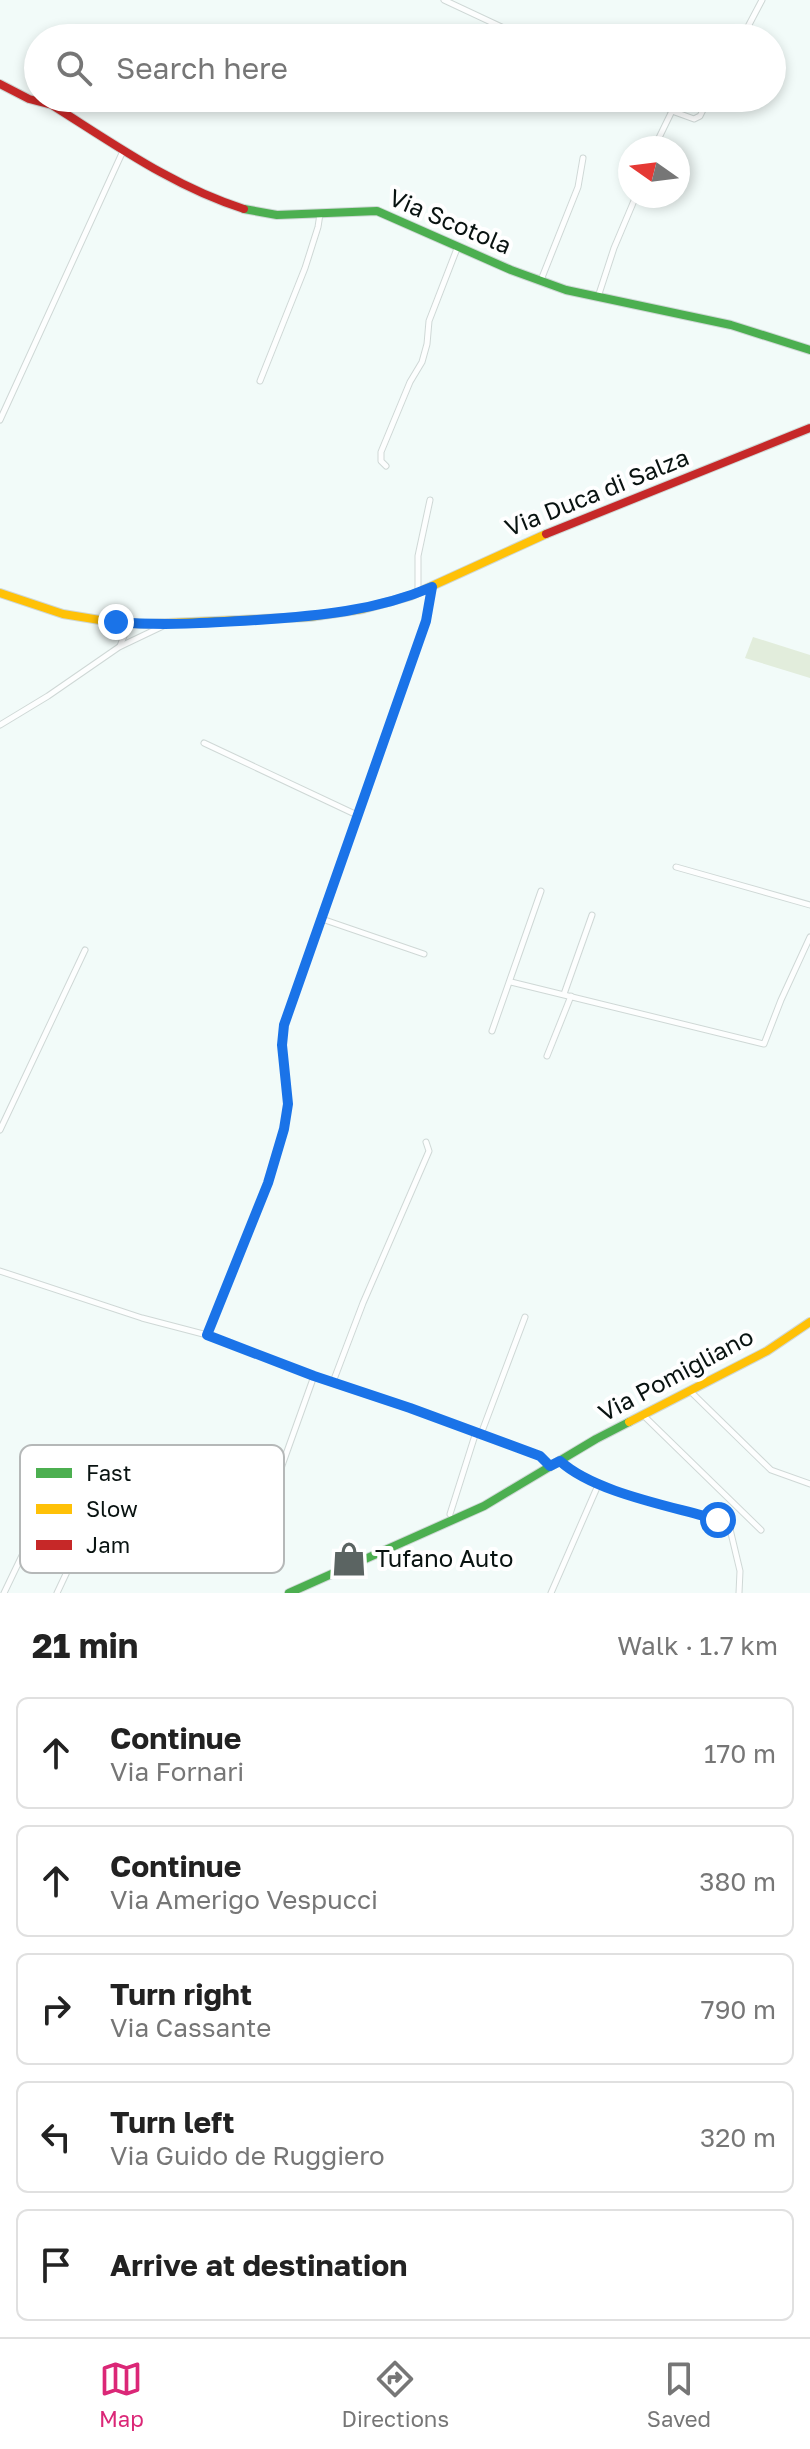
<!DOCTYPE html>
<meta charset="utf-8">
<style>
:root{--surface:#fff;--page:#f6f6f6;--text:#222;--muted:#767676;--line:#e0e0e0;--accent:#db2777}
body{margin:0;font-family:"Golos Text",sans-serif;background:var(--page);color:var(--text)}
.compass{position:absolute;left:618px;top:136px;width:72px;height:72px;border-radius:50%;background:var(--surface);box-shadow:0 4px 12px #0003;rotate:284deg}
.stop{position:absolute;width:24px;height:24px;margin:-18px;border:6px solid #1a73e8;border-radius:50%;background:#fff}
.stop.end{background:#1a73e8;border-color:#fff;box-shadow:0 2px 8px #0008}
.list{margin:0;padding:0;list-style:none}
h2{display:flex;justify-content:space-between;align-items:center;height:104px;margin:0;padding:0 32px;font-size:34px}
h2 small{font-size:26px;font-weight:400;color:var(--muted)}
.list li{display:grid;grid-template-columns:52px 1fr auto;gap:24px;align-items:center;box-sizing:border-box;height:112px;margin:0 16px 16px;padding:0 16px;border:2px solid var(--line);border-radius:12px}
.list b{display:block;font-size:30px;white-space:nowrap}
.list p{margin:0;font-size:26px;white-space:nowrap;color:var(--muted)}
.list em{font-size:26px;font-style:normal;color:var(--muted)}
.icon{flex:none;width:44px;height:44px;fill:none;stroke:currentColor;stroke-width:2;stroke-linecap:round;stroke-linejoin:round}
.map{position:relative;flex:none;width:810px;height:1593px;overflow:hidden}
.search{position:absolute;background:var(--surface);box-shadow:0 4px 12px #0003;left:24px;right:24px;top:24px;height:88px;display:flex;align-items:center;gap:20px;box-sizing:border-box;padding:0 28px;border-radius:44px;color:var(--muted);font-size:30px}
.sheet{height:744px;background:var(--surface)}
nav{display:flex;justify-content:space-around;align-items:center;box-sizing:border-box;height:112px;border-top:2px solid var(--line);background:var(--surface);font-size:22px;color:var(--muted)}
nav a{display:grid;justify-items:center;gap:4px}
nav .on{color:var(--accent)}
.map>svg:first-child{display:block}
.park{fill:#e2eddc}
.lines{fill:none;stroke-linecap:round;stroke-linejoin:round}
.street-casing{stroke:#cfd8d6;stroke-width:7}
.fast-casing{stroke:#cfd8d6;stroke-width:10}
.slow-casing{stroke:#cfd8d6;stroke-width:10}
.jam-casing{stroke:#cfd8d6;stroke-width:10}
.street{stroke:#fdfefe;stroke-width:5}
.fast{stroke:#4caf50;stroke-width:8}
.slow{stroke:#ffc107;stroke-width:8}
.jam{stroke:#c62828;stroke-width:8}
.route{stroke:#1a73e8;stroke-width:10}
.labels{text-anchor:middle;stroke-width:8;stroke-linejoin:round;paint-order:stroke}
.street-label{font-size:24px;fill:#091311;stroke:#fff}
.poi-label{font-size:24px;fill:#091311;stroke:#fff;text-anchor:start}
.key{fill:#fff;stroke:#b5b8b8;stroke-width:2}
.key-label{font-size:22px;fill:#091311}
</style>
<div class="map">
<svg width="810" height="1593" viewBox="0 0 810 1593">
<rect width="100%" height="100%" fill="#f2fbf9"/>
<path class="park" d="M753,637L810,655V678L745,658Z"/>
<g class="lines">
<g class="street-casing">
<g id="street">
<path d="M444,0L525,38"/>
<path d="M742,38L762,0"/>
<path d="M648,98L672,111L654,148"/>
<path d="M672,111L694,119L700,116L709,98"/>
<path d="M541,280L578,187L583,158"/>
<path d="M598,297L614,248L636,196"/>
<path d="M260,381L305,268L318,227L320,214"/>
<path d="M0,420L123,151"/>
<path d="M386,466L381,461V452L410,382L422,362L427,344L429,321L458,246"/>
<path d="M418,593V556L430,500"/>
<path d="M117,624L124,636L120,646"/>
<path d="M0,725L48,696L119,647L163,626"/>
<path d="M204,743L357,815"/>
<path d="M676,867L810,905"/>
<path d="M322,919L424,954"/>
<path d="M511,982L764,1044L781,1000L810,937"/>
<path d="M564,994L592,915"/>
<path d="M492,1031L541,891"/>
<path d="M547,1056L571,996"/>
<path d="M0,1130L85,950"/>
<path d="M0,1271L142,1318L207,1335L314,1376L410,1408L540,1456L550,1466"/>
<path d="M207,1335L268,1183L284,1129L288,1104L282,1045L284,1025L426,621L432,587"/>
<path d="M333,1382L363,1303L429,1151L426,1142"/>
<path d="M690,1391L771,1470L810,1484"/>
<path d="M643,1415L761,1530"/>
<path d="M481,1434L525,1317"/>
<path d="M560,1461C594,1493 673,1506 718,1520L730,1529L740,1571L739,1593"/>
<path d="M275,1485L314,1376"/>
<path d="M450,1514L476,1432"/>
<path d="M4,1593L54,1489L98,1506L57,1593"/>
<path d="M551,1593L599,1483"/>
</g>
</g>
<g class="fast-casing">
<g id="fast">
<path d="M244,209L277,215L377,211L511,270L566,290L731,325L810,350"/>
<path d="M289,1593L484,1506L596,1439L629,1422"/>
</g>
</g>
<g class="slow-casing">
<g id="slow">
<path d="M0,593L63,614L112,622L145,624L310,617L363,609L410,596L546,534"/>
<path d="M629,1422L767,1351L810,1322"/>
</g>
</g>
<g class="jam-casing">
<g id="jam">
<path d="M0,84L29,99L52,105C114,144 174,187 244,209"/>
<path d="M546,534L810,428"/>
</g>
</g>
<use href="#street" class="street"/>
<use href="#fast" class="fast"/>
<use href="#slow" class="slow"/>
<use href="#jam" class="jam"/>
</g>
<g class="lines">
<path class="route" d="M116,622C163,626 210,623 257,620C317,616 376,611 432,587L426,621L284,1025L282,1045L288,1104L284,1129L268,1183L207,1335L314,1376L410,1408L540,1456L550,1466L560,1461C595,1493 672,1506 718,1520"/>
</g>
<defs>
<g id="shop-bare" transform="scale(2.76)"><path d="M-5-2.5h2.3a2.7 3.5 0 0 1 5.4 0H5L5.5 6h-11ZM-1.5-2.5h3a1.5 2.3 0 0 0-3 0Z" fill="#5b6462" stroke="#fff" stroke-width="2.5" paint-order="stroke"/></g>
</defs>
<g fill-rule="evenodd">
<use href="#shop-bare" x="349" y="1559"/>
</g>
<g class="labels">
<g class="street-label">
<text transform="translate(450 222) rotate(23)" y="8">Via Scotola</text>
<text transform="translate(597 493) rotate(-22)" y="8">Via Duca di Salza</text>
<text transform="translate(676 1375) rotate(-28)" y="8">Via Pomigliano</text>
</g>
<g class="poi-label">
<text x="375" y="1567">Tufano Auto</text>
</g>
</g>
<rect x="20" y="1445" width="264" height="128" rx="12" class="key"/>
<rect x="36" y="1468" width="36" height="10" fill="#4caf50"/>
<rect x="36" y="1504" width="36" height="10" fill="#ffc107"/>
<rect x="36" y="1540" width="36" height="10" fill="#c62828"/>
<g class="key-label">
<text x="86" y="1481">Fast</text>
<text x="86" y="1517">Slow</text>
<text x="86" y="1553">Jam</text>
</g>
</svg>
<svg class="compass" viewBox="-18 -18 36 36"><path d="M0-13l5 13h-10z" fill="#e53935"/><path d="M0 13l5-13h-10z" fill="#767676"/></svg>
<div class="stop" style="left:718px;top:1520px"></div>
<div class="stop end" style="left:116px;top:622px"></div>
<div class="search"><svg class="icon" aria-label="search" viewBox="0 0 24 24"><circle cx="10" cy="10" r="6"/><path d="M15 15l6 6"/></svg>Search here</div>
</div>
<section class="sheet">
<h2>21 min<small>Walk · 1.7 km</small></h2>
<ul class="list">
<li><svg class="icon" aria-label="ahead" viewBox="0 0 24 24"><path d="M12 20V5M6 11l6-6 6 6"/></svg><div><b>Continue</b><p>Via Fornari</p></div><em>170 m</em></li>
<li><svg class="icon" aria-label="ahead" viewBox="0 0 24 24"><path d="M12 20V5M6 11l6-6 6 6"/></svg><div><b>Continue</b><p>Via Amerigo Vespucci</p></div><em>380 m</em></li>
<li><svg class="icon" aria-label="right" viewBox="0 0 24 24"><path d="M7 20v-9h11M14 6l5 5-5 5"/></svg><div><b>Turn right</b><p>Via Cassante</p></div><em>790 m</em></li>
<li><svg class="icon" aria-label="left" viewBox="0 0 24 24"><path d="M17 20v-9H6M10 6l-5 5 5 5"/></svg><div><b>Turn left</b><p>Via Guido de Ruggiero</p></div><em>320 m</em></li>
<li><svg class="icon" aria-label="arrive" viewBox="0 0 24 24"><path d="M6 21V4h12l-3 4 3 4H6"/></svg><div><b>Arrive at destination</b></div></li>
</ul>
</section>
<nav>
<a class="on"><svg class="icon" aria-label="map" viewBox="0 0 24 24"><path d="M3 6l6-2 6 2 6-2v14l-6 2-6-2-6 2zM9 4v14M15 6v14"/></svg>Map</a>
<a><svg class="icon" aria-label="directions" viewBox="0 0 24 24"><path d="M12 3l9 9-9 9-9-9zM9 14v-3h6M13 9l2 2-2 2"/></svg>Directions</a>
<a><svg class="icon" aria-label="saved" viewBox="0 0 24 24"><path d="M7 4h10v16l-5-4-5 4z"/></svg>Saved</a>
</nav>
